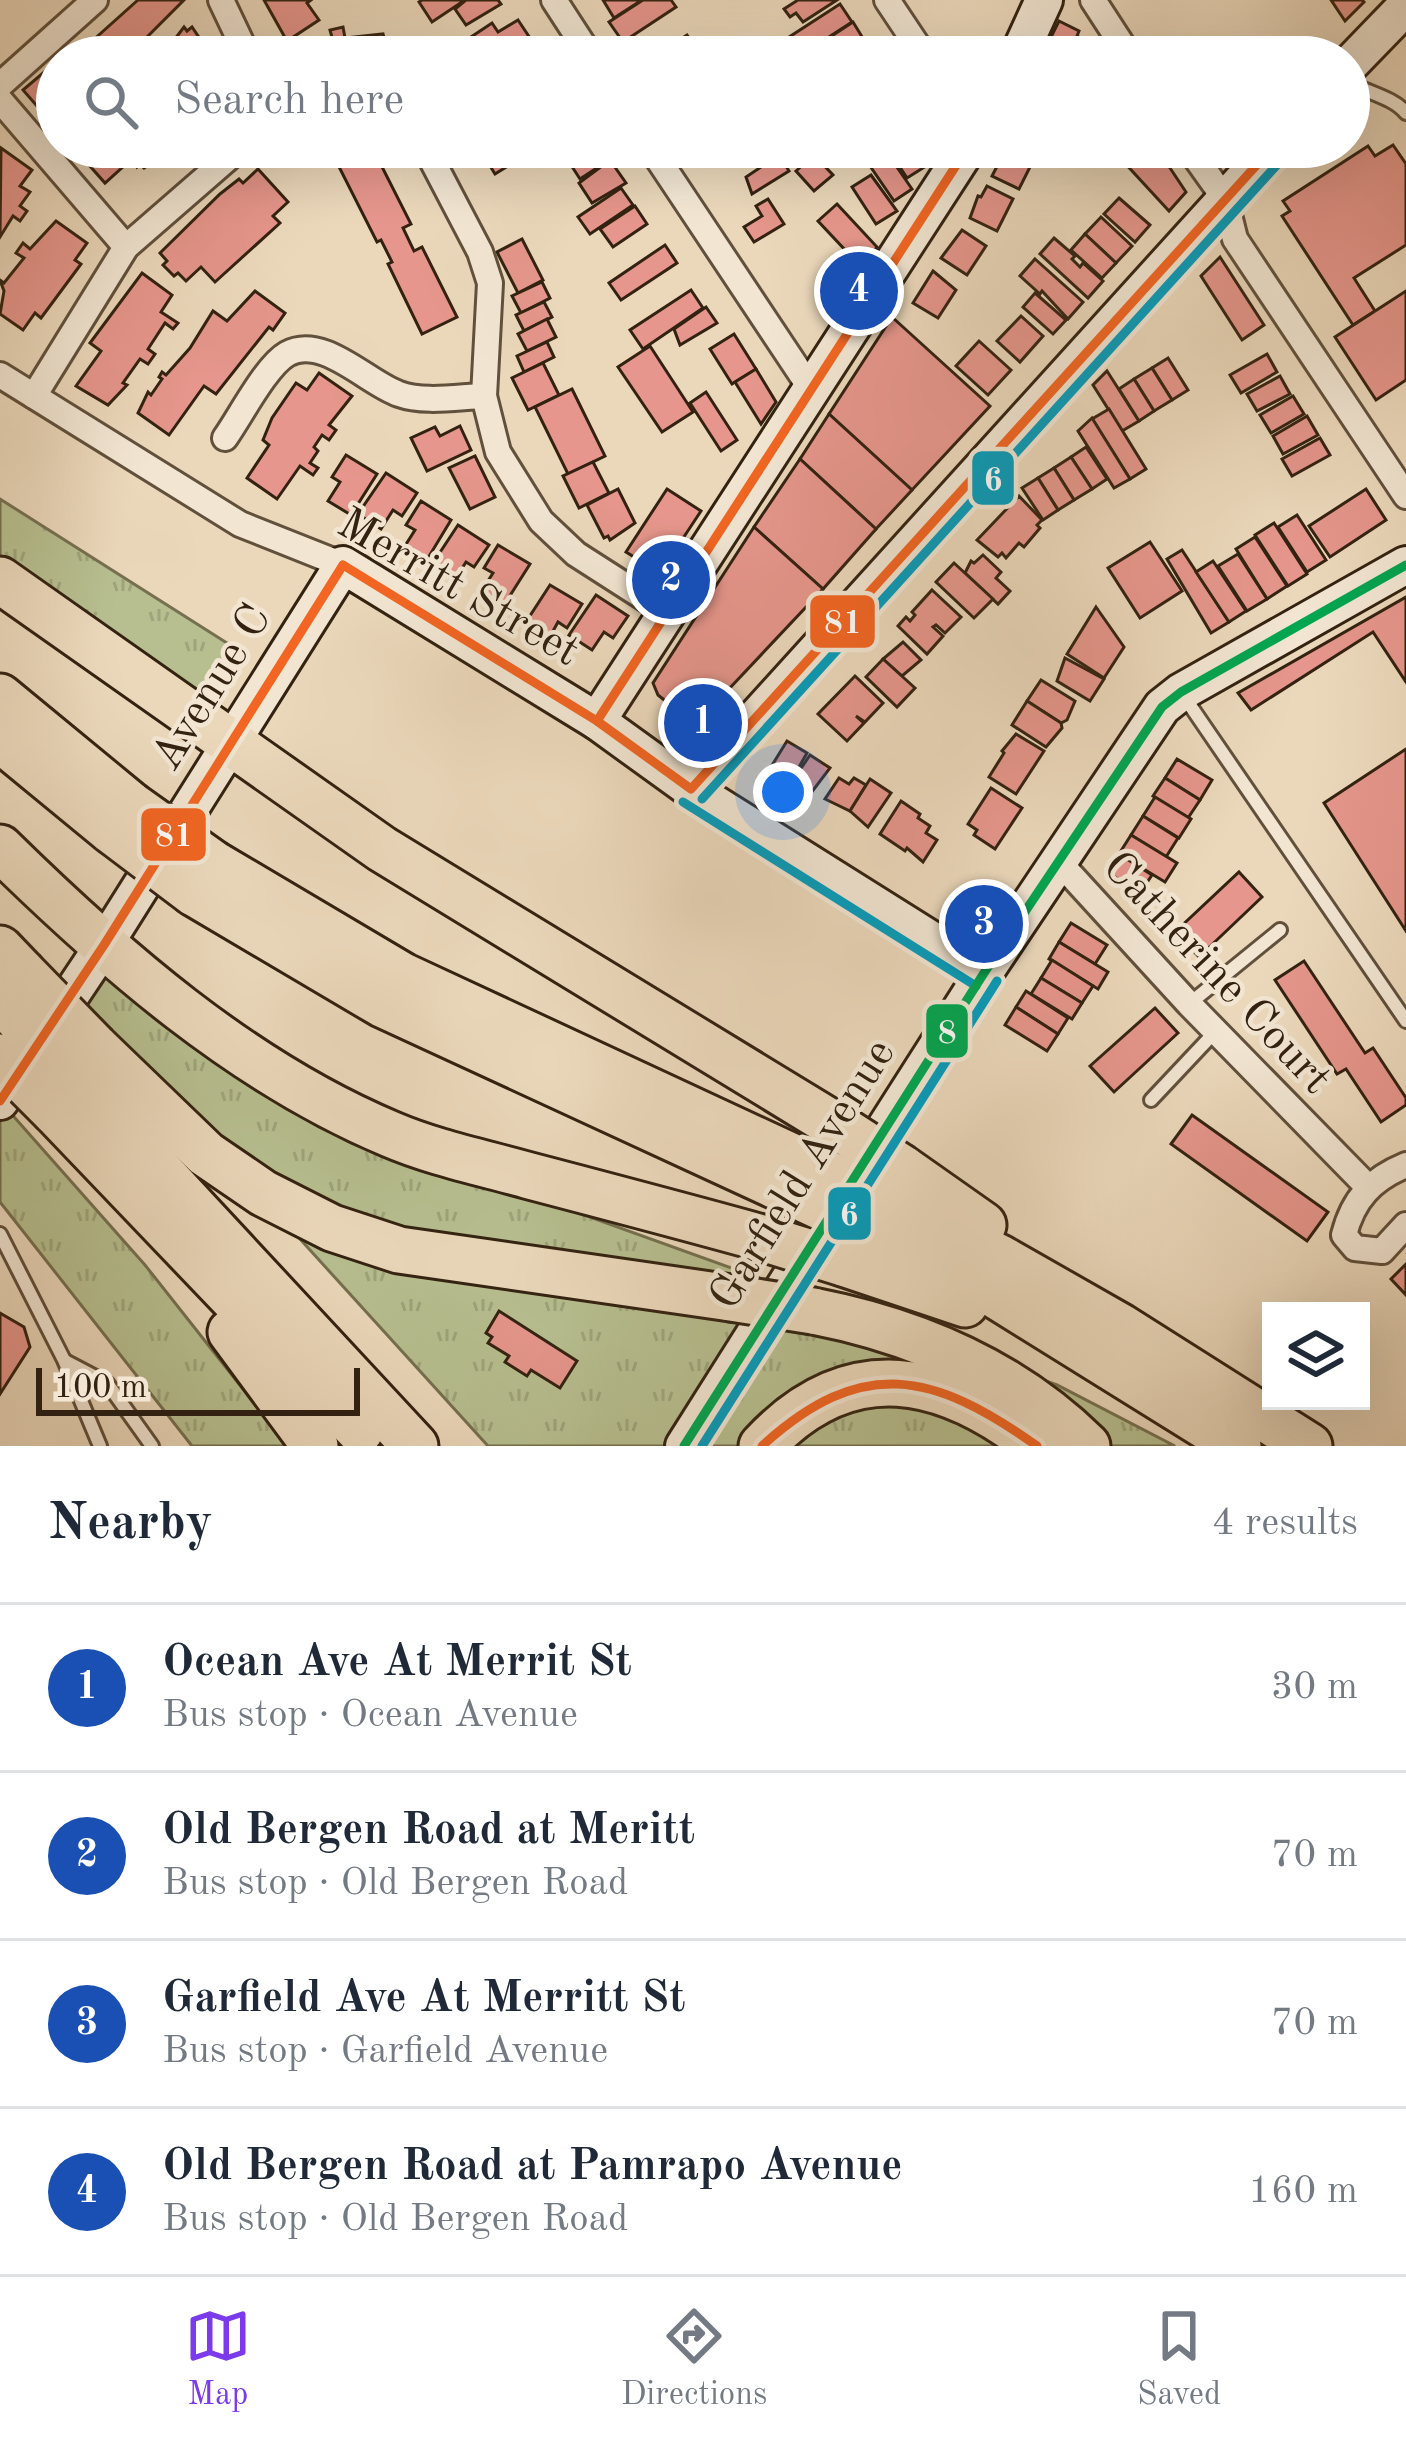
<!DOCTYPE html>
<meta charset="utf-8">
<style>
:root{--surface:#fff;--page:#f6f6f7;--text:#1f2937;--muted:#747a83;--line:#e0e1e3;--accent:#7c3aed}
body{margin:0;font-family:"Old Standard TT",serif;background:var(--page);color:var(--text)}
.controls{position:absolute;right:36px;bottom:36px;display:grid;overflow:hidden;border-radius:0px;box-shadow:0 12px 48px #0002}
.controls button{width:108px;height:108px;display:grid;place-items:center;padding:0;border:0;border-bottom:3px solid var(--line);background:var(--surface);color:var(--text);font:60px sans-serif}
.scale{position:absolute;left:36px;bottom:30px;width:324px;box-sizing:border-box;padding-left:12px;border:6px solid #321;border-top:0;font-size:33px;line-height:42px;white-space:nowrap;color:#321;-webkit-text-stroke:9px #f2e6d3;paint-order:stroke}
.you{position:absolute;left:783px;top:792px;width:42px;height:42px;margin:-30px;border:9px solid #fff;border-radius:50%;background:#1a73e8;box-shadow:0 0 0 18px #1a73e833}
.badge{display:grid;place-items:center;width:78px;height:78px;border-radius:50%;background:var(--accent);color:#fff;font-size:39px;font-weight:700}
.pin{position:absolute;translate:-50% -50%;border:6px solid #fff;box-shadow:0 3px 12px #0006}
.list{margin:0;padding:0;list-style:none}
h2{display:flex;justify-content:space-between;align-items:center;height:156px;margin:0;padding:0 48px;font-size:51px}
h2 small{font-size:39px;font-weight:400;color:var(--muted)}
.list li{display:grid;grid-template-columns:78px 1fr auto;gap:36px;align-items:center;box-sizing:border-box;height:168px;padding:0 48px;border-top:3px solid var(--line)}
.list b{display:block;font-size:45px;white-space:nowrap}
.list p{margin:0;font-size:39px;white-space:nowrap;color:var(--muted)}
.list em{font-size:39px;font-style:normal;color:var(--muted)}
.icon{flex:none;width:66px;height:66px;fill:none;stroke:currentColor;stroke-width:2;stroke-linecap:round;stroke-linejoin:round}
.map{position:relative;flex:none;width:1406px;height:1446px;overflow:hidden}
.search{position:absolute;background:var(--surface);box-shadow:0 12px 48px #0002;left:36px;right:36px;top:36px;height:132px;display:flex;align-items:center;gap:30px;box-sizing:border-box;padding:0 42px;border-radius:66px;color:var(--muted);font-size:45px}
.sheet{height:828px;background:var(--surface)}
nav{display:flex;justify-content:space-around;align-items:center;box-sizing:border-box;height:168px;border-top:3px solid var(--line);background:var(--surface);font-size:33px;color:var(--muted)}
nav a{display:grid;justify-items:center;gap:6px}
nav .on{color:var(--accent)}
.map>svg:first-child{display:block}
.grass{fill:url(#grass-tufts);stroke:#757050;stroke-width:3}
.building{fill:#e6968c;stroke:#321;stroke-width:3}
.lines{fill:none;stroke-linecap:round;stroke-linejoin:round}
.lane-casing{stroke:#61503c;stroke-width:18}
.street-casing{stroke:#61503c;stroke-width:30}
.secondary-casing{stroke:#321;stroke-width:42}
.highway-casing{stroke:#321;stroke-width:51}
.lane{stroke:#f2e6d3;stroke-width:12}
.street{stroke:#f2e6d3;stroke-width:24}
.secondary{stroke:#f2e6d3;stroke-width:36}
.highway{stroke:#ebd8bb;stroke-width:45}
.highway-bridge-casing{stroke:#321;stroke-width:51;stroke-linecap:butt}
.highway-bridge{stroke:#ebd8bb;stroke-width:45}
.bus-1-casing{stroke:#f2e6d3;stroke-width:18}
.bus-2-casing{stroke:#f2e6d3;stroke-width:18}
.bus-3-casing{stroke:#f2e6d3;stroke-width:18}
.bus-1{stroke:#f26522;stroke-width:9}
.bus-2{stroke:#059cbb;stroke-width:9}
.bus-3{stroke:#00a651;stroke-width:9}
.labels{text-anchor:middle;stroke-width:9;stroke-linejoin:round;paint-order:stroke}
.street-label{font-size:45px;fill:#321;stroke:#f2e6d3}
.line-badge{stroke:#f2e6d3;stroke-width:4.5}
.badge-label{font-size:33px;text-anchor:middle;font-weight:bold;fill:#fff}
</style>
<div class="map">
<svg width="1406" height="1446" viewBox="0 0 1406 1446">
<defs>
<pattern id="grass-tufts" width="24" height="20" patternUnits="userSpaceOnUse" patternTransform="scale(3)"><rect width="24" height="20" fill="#b7bf90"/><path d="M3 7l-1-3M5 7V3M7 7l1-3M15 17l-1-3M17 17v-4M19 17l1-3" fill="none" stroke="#9ea47b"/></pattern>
</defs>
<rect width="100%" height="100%" fill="#ebd8bb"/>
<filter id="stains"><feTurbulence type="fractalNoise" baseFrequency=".00167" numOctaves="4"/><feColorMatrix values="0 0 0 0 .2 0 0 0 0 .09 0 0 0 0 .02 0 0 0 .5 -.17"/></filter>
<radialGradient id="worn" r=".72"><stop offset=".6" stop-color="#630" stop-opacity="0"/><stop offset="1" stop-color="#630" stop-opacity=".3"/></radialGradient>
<g class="grass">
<path d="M0,499L238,650L205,708L0,567Z"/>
<path d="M111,972L378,1141L1057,1385L1175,1446H488L82,999Z"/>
<path d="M0,1101L145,1265L288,1446H192L0,1202Z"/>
</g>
<g class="building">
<path d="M138,0H184L127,57H87L81,51Z"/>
<path d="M264,0H311L307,3L319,20L287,41Z"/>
<path d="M422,0H465L432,22L419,2Z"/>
<path d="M498,0L501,4L466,25L455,9L466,0Z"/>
<path d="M603,0H642L614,18Z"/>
<path d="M643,0H671L676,7L623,42L609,22Z"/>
<path d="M798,0H837L803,22L796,13L790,17L784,9Z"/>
<path d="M1331,0H1362L1364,2L1345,21Z"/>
<path d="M840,4L852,22L798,57L791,53L783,41Z"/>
<path d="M518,20L532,41L508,57H475L465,41L492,23L498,32Z"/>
<path d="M1059,21L1079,31L1077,36L1084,40L1079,49L1085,51L1082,57H1066L1046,47Z"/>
<path d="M853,22L864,40L838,57H826L818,45Z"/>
<path d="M184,27L187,31L192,27L212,57H176L168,48Z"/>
<path d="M343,27L345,38L383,34L389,57H302L320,50L318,45L333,41L330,30Z"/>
<path d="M687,35L699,53L693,57H653Z"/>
<path d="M50,67L57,75V129L23,90Z"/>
<path d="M1393,145L1406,164V245L1354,278L1375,311L1353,325L1282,216L1290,211L1283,201L1368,146L1375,156Z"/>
<path d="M73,147H112L126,164L105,183Z"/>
<path d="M125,147H175L144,168L140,164L137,167Z"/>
<path d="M344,147H372L411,224L403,228L414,251L422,247L457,317L422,334L388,264L392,262L381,240L377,242L332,153Z"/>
<path d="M508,147H539L495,174L487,161Z"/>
<path d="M591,147H604L612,158L580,179L569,162Z"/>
<path d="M857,147H883L912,189L894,201Z"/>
<path d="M887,147H914L926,166L907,178Z"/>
<path d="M1007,147L1034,159L1019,189L992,176Z"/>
<path d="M1028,147H1063L1056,161Z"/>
<path d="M1135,147H1156L1186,192L1169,211L1122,160Z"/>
<path d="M1,148L32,170L20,186L30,192L20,206L27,211L20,221L13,216L0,237Z"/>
<path d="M779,155L789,171L752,194L746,177Z"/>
<path d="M814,155L833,175L814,191L796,171Z"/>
<path d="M610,160L626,183L592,203L579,183Z"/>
<path d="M258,169L288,202L273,216L280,223L215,282L201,267L186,281L178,273L174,276L163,265L167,261L160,253L220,194L239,179L243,183Z"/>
<path d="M871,175L897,211L876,224L852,187Z"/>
<path d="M987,186L1013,199L997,231L970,218L978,196L981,197Z"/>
<path d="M621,188L633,205L590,234L578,217Z"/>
<path d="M1119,198L1150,225L1135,242L1104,214Z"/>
<path d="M768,199L784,224L754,242L744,227L762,216L756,206Z"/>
<path d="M837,204L877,247L862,268L818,221Z"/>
<path d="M635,206L647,224L613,247L600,229Z"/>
<path d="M1101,217L1132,246L1116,263L1085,234Z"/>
<path d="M56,221L87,243L75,260L81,264L41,318L35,313L23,330L0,314L4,291L0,280L4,283L24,258L16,253L23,243L30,249Z"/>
<path d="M962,230L986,246L967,275L941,258Z"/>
<path d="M1085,234L1116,263L1102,278L1071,250Z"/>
<path d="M1054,238L1075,256L1072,259L1080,267L1083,263L1103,281L1088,298L1040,254Z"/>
<path d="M522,239L543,280L518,293L497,252Z"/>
<path d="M665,245L677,263L621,300L609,283Z"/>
<path d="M1220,257L1264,325L1242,340L1201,276Z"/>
<path d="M1035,259L1083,302L1068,319L1042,291L1040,294L1020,276Z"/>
<path d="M933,271L956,290L938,318L913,303Z"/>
<path d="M142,273L172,295L161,312L178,323L173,329L165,323L148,349L155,354L148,364L140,359L123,383L127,385L108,405L76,386L101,351L90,343Z"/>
<path d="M542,282L550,298L521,313L512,296Z"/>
<path d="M691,290L703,308L643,349L630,330Z"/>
<path d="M255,291L285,313L273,330L269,327L216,394L204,386L169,435L138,413L148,392L151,395L162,379L159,377L162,372L166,375L190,348L213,311L227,321Z"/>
<path d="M1406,291V380L1376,400L1335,337Z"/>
<path d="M1035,293L1066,320L1053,334L1023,307Z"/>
<path d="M544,302L552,317L524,331L516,315Z"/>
<path d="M706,307L717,323L680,345L674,329Z"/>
<path d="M1021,316L1043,336L1020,362L997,341Z"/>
<path d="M892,317L990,406L912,490L829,414Z"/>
<path d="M547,319L556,337L527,351L518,334Z"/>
<path d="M734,334L756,369L732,384L710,349Z"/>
<path d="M979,341L1011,370L988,395L956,366Z"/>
<path d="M547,342L554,357L524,372L517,356Z"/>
<path d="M650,346L693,412L662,432L618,367Z"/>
<path d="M1267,354L1277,372L1241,393L1230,375Z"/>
<path d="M1168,358L1188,390L1172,400L1152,368Z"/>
<path d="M543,363L559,395L528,410L512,378Z"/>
<path d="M1152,368L1172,400L1154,411L1134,379Z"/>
<path d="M756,369L776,402L761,424L735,382Z"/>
<path d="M1107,371L1139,421L1122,431L1093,385Z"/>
<path d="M319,373L352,396L329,425L336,430L329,440L322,435L314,447L318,451L310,463L318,468L313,475L300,466L277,499L247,478L269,445L263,440L272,418L296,383L307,390Z"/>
<path d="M1280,376L1290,394L1257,411L1247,394Z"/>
<path d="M1134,379L1154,411L1139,421L1119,389Z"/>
<path d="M572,389L605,456L568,474L535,407Z"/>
<path d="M706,392L737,440L721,451L690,403Z"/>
<path d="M1293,396L1304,414L1271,433L1260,415Z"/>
<path d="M1109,409L1146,469L1130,479L1092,419Z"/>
<path d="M829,414L912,490L876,529L800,459Z"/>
<path d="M1307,416L1318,435L1283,454L1273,436Z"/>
<path d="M1092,418L1130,479L1114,488L1078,431Z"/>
<path d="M460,426L471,450L427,471L411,438L435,427L440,436Z"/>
<path d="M1320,438L1330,455L1292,476L1282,459Z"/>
<path d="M1086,447L1107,479L1092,489L1071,457Z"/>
<path d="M346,455L377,474L351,515L328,501L340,482L332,477Z"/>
<path d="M475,456L495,497L470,509L449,468Z"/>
<path d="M1071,457L1092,489L1074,500L1054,468Z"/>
<path d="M800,459L876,529L823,589L754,527Z"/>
<path d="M593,462L609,493L579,508L563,476Z"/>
<path d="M1054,468L1074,500L1058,510L1038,478Z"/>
<path d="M386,473L417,493L402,516L393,510L381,529L358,514Z"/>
<path d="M1038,478L1058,510L1043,520L1022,488Z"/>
<path d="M618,489L635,523L610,540L608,536L604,538L587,505Z"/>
<path d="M667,489L701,511L660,573L626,552Z"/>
<path d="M1366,489L1386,520L1330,557L1309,526Z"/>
<path d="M1019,496L1042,520L1037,525L1040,528L1024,547L1019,543L1006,558L1002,553L998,557L977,540Z"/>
<path d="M421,501L451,520L425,563L403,549L415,530L406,525Z"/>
<path d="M1297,515L1326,560L1307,572L1278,527Z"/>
<path d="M1274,523L1307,574L1288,586L1255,535Z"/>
<path d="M458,525L489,545L474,567L466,562L454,581L431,566Z"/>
<path d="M754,527L823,589L695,725L658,695L653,683Z"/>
<path d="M1255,537L1287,586L1267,599L1236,549Z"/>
<path d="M1150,542L1182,591L1140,618L1108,568Z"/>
<path d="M498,545L530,564L504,605L481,592L493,573L484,568Z"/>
<path d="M1182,550L1229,622L1211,633L1167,559Z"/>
<path d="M1238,554L1267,599L1247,611L1218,566Z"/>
<path d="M983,555L1001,572L996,578L1010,591L998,604L965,573L971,561L974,563Z"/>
<path d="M1213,561L1246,611L1229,622L1196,572Z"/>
<path d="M954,563L993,599L974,618L936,582Z"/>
<path d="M550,585L582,604L567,628L558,622L546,644L524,625Z"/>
<path d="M932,590L961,617L945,633L936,625L933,627L943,636L927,654L898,626L906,617L910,621L915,615L912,612Z"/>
<path d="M596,595L628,616L613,638L604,632L592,650L569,635Z"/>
<path d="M1406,597V682L1373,632L1251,710L1238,693Z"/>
<path d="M1096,607L1124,647L1104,678L1067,654Z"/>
<path d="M903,642L921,660L902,676L883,659Z"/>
<path d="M1065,658L1104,679L1090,701L1057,681Z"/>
<path d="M883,659L915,688L897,707L866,677Z"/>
<path d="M855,676L883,703L865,722L856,716L864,723L847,741L818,714Z"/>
<path d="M1041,680L1075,701L1067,720L1061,723L1027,701Z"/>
<path d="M1027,701L1061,723L1062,728L1046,747L1012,725Z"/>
<path d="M1016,734L1044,751L1016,794L989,777L1004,753L1002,751Z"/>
<path d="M787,741L807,753L787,788L766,775Z"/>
<path d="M1406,749V931L1324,803Z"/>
<path d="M810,755L830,768L805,801L789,786Z"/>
<path d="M1177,759L1212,780L1200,800L1165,778Z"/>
<path d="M839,778L849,784L854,778L866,785L850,811L825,799Z"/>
<path d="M1165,778L1200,800L1188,818L1153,796Z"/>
<path d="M870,779L891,793L868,827L850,811Z"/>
<path d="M991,788L1022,808L995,849L974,835L977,830L968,824Z"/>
<path d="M1155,797L1191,819L1179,838L1143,816Z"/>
<path d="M901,801L920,814L918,818L930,826L926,833L937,840L923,862L907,848L905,851L880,834Z"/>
<path d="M1143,816L1178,838L1166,857L1131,835Z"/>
<path d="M1131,835L1177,863L1165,882L1119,854Z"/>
<path d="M1119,854L1152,875L1140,893L1107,872Z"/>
<path d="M1239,872L1262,897L1199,957L1175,932Z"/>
<path d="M1071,923L1107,945L1095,964L1059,942Z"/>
<path d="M1059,942L1108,972L1098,989L1049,959Z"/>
<path d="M1052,960L1093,986L1082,1003L1041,978Z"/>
<path d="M1304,961L1365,1053L1373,1048L1406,1098V1105L1381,1122L1346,1069L1337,1074L1275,980Z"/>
<path d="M1041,978L1082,1003L1072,1019L1031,994Z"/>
<path d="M1026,991L1068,1018L1058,1034L1016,1007Z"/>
<path d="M1016,1007L1058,1034L1047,1051L1005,1025Z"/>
<path d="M1155,1008L1178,1033L1114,1092L1090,1066Z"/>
<path d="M1192,1115L1328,1212L1307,1241L1171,1144Z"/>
<path d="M1406,1264V1295L1391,1279Z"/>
<path d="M499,1311L577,1361L560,1388L531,1370L527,1376L505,1362L509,1356L488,1343L492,1337L486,1333Z"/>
<path d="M0,1313L24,1327L30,1347L0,1394Z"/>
</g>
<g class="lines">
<g class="lane-casing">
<g id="lane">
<path d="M1349,82C1367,93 1393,97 1406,113"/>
<path d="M1183,695L1406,1021"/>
<path d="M1189,1004L1280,930"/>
<path d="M1151,1100L1215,1032"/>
<path d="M0,1234L64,1360L100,1446"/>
<path d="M65,1361L107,1383L152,1446"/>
</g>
</g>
<g class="street-casing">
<g id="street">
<path d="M221,0L248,57"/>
<path d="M554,0L591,57"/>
<path d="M887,0L925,57"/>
<path d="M1093,0L1130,57"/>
<path d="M0,85L95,0"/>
<path d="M0,100L126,247"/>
<path d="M425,147L480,252L490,283L484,396L498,452L541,521L576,554L668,613"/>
<path d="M650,147L811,389"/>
<path d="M1188,147L1225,199L1235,239L1406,496"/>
<path d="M0,375L240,524L343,565"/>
<path d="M34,396L126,247L241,147"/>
<path d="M225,438C240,417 266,366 287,354C323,334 367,383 399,394C424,403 457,397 484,396"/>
<path d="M1060,863L1189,1004L1368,1187"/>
<path d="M1406,1165C1372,1179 1353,1199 1344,1235L1355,1248L1382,1251L1406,1225"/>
</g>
</g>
<g class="secondary-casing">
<g id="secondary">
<path d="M1018,57L1044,0"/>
<path d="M1349,65L1406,6"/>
<path d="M597,721L968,147"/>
<path d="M691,789L1273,147"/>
<path d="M0,1101L104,945L343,565L597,721L691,789L984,973"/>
<path d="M859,1169L984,973L1162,707L1181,692L1406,565"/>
<path d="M684,1446L820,1231"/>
</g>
</g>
<g class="highway-casing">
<g id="highway">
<path d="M0,580L382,849L846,1132"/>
<path d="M0,697L131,805"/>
<path d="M0,739L112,831"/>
<path d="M0,848C113,959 242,1072 390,1134C434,1153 484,1163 530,1176C610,1197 690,1218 769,1240"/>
<path d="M214,864L403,976L816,1168"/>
<path d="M194,893L382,1004L798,1196"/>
<path d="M0,949L22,972"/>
<path d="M95,1047L206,1154L263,1193L332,1228L399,1250L731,1298"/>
<path d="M75,1080L415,1446"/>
<path d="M55,1112L360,1431"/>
<path d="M902,1168L983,1225"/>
<path d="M883,1201L1000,1258L1121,1327L1309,1446"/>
<path d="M865,1227L963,1275L1238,1446"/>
<path d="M843,1263L965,1304"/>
<path d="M813,1311C916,1331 1011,1371 1087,1446"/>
<path d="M231,1332L315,1446"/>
<path d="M762,1446C850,1351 945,1374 1037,1446"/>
</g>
</g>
<use href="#lane" class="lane"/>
<use href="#street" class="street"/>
<use href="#secondary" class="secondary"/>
<use href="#highway" class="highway"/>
<g class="highway-bridge-casing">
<g id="highway-bridge">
<path d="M131,805L214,864"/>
<path d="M112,831L194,893"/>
<path d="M22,972L95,1047"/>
<path d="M3,1002L75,1080"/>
<path d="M0,1057L55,1112"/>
<path d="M846,1132L902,1168"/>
<path d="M816,1168L883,1201"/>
<path d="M798,1196L865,1227"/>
<path d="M769,1240L843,1263"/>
<path d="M731,1298L813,1311"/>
</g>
</g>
<use href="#highway-bridge" class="highway-bridge"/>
<g class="bus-1-casing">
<g id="bus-1">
<path d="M343,565L597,721L691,789L1273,147"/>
<path d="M597,721L968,147"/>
<path d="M0,1101L104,945L343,565"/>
<path d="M762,1446C862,1355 933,1372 1037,1446"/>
</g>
</g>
<g class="bus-2-casing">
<g id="bus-2">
<path d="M702,799L1284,157"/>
<path d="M683,802L976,986"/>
<path d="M702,1446L997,981"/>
</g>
</g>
<g class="bus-3-casing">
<path id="bus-3" d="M684,1446L984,973L1162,707L1181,692L1406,565"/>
</g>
<use href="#bus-1" class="bus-1"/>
<use href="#bus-2" class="bus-2"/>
<use href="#bus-3" class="bus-3"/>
</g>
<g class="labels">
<g class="street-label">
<text transform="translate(460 585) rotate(30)" y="16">Merritt Street</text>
<text transform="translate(209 686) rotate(-58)" y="16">Avenue C</text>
<text transform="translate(1219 971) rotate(47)" y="16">Catherine Court</text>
<text transform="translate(800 1173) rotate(-58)" y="16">Garfield Avenue</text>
</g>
</g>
<g class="line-badge">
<rect x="970" y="449" width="46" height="58" rx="12" fill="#059cbb"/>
<rect x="808" y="593" width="69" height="57" rx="12" fill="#f26522"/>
<rect x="139" y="806" width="69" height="57" rx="12" fill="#f26522"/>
<rect x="924" y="1002" width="46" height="58" rx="12" fill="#00a651"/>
<rect x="826" y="1185" width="47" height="57" rx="12" fill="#059cbb"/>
</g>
<g class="badge-label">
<text x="993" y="490">6</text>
<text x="843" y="633">81</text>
<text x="174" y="846">81</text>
<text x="947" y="1043">8</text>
<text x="849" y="1225">6</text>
</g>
<rect width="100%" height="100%" filter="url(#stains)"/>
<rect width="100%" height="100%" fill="url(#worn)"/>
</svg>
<div class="controls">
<button><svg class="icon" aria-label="layers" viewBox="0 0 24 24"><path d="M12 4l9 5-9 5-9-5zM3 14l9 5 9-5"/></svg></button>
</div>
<div class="scale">100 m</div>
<div class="you"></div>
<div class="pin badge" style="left:703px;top:723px;background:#1a4fb4">1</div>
<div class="pin badge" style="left:671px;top:580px;background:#1a4fb4">2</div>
<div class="pin badge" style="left:984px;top:924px;background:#1a4fb4">3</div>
<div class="pin badge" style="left:859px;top:291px;background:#1a4fb4">4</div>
<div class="search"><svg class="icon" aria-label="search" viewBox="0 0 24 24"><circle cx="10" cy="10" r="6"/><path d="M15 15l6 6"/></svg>Search here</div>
</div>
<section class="sheet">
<h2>Nearby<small>4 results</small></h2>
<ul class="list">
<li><span class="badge" style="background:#1a4fb4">1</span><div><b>Ocean Ave At Merrit St</b><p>Bus stop · Ocean Avenue</p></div><em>30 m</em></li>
<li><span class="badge" style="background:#1a4fb4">2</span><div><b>Old Bergen Road at Meritt</b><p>Bus stop · Old Bergen Road</p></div><em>70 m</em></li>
<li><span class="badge" style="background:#1a4fb4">3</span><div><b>Garfield Ave At Merritt St</b><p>Bus stop · Garfield Avenue</p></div><em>70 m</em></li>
<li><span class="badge" style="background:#1a4fb4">4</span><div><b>Old Bergen Road at Pamrapo Avenue</b><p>Bus stop · Old Bergen Road</p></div><em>160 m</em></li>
</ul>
</section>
<nav>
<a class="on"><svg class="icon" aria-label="map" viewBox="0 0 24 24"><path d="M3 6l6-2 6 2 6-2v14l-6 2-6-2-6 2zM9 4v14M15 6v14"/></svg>Map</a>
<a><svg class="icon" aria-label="directions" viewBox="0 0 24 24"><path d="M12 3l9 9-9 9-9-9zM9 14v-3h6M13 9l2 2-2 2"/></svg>Directions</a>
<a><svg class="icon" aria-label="saved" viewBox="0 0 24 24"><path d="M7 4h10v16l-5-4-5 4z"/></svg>Saved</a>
</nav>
